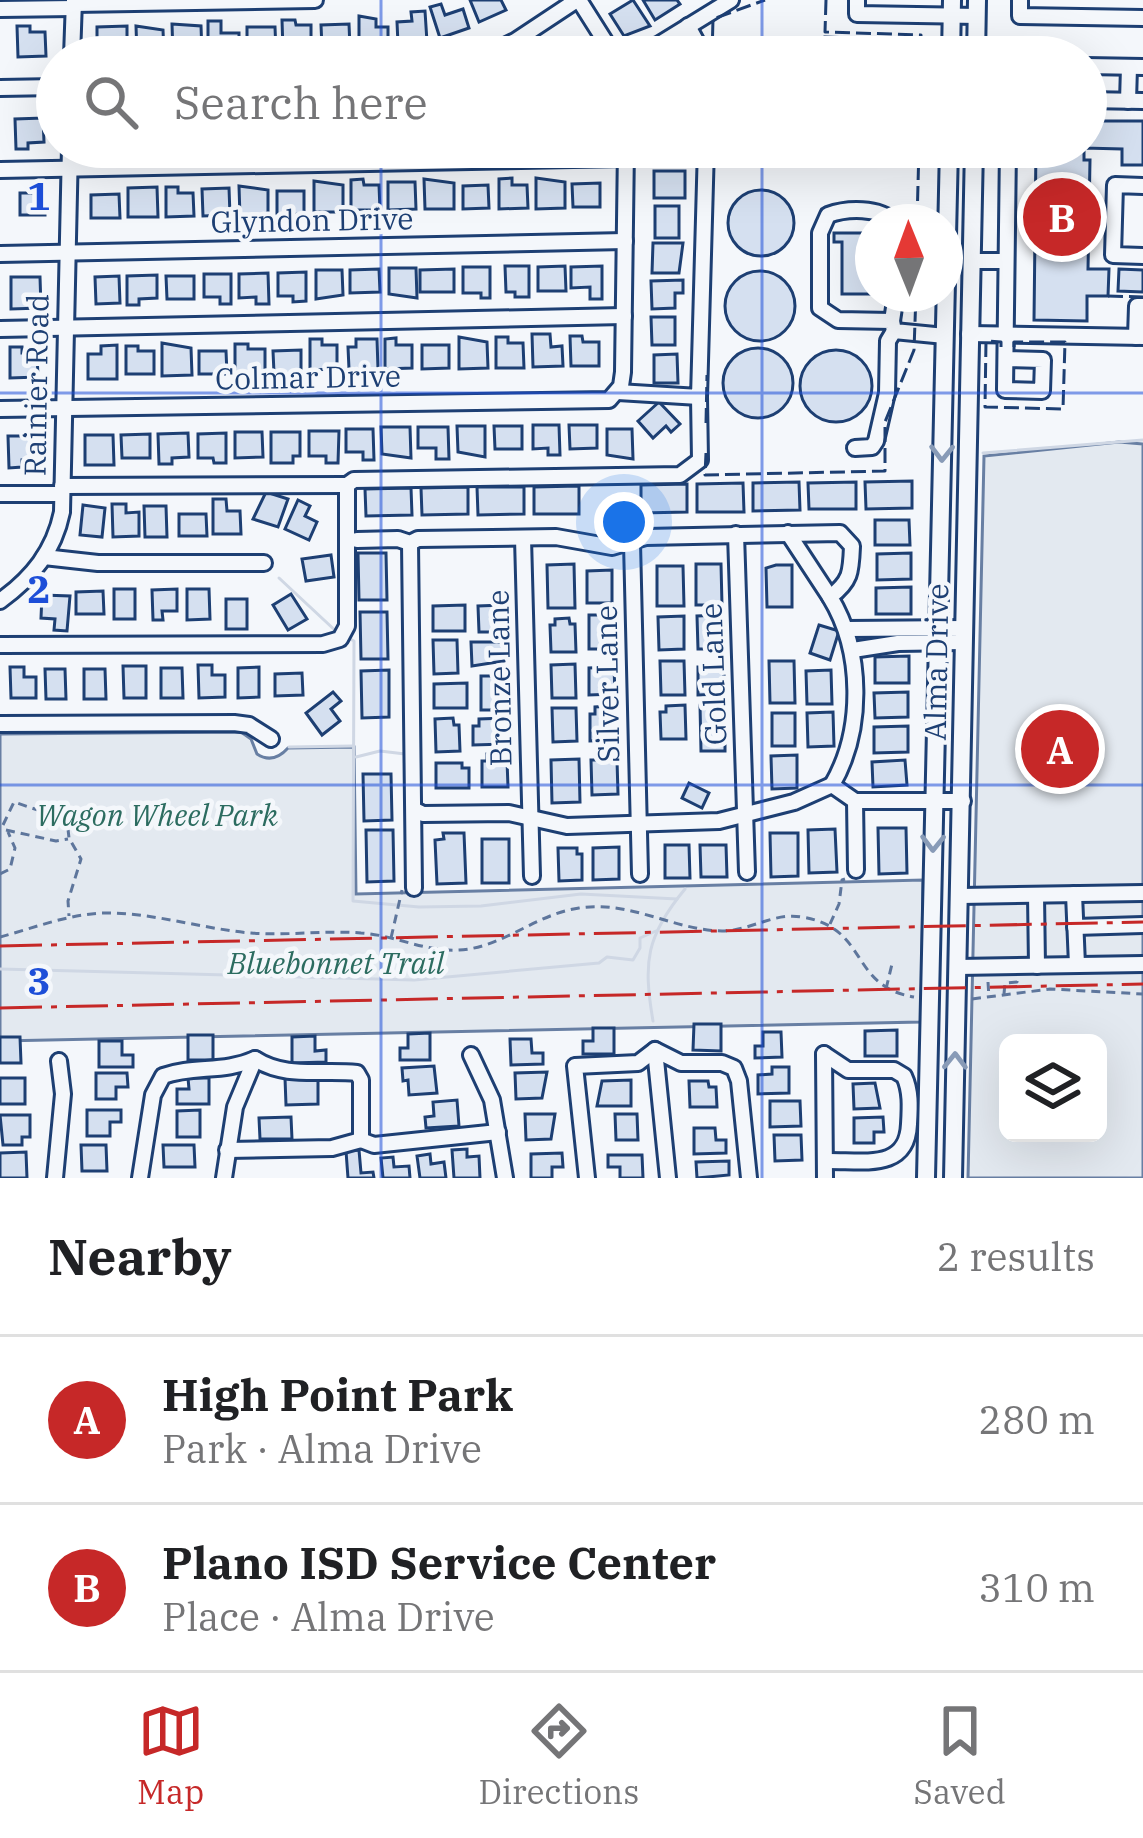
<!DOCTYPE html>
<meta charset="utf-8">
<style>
:root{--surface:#fff;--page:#f2f2f2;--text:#202124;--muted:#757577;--line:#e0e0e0;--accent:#c62828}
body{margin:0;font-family:"IBM Plex Serif",serif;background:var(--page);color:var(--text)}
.controls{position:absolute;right:36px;bottom:36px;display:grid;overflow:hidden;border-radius:18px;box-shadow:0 12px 48px #0002}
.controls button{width:108px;height:108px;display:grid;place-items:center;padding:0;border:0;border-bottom:3px solid var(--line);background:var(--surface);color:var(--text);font:60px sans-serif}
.compass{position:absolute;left:855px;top:204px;width:108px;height:108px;border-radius:50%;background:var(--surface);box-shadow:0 12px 48px #0002;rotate:359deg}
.you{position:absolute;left:624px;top:522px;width:42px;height:42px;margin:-30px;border:9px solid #fff;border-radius:50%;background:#1a73e8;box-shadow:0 0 0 18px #1a73e833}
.badge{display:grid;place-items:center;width:78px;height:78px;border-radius:50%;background:var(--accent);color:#fff;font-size:39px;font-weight:700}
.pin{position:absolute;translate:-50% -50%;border:6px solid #fff;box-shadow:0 3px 12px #0006}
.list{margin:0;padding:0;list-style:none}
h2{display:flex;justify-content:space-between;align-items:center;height:156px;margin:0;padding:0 48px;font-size:51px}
h2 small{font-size:39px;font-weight:400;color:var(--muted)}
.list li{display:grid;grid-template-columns:78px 1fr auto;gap:36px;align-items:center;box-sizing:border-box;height:168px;padding:0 48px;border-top:3px solid var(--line)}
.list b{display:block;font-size:45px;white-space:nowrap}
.list p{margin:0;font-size:39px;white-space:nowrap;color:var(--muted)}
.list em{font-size:39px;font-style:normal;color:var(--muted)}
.icon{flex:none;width:66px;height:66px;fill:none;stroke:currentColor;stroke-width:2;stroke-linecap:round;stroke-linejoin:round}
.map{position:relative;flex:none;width:1143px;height:1178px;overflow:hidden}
.search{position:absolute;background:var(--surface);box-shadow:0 12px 48px #0002;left:36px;right:36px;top:36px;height:132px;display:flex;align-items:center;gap:30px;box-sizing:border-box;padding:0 42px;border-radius:66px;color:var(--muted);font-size:45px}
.sheet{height:492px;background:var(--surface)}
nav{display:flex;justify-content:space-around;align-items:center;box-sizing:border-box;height:168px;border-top:3px solid var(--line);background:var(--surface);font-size:33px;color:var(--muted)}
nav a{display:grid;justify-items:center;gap:6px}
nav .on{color:var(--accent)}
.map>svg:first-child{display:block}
.green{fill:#e3e9f0;stroke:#687fa3;stroke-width:3;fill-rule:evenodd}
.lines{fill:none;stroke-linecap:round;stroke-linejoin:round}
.stream{stroke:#cfd7e4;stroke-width:3}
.building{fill:#d5e0f0;stroke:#1d3f73;stroke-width:3}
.minor-casing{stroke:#1d3f73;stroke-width:20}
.major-casing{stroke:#1d3f73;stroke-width:22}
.path{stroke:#5e769c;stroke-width:3;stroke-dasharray:9 6;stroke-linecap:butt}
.minor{stroke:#f4f7fb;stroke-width:14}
.major{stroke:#f4f7fb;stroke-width:16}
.fence{stroke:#1d3f73;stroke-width:3;stroke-dasharray:15 6;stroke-linecap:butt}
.power{stroke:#c62828;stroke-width:3;stroke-dasharray:42 9 6 9;stroke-linecap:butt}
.oneway{stroke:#889bb7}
.grid{fill:none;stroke:#1d4ed8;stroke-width:3;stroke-opacity:0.55}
.labels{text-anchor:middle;stroke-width:9;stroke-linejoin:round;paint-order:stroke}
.street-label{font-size:30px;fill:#1d3f73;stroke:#f4f7fb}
.park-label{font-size:30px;font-style:italic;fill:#2c6c60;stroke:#f4f7fb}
.grid-label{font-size:39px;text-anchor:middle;font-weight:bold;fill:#1d4ed8;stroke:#f4f7fb;stroke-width:9;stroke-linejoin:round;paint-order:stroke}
</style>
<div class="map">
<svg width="1143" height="1178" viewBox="0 0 1143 1178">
<rect width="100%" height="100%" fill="#f4f7fb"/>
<g class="green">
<path d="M1119,442L1143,444V1178H968L984,456ZM1008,1043H1098V1133H1008Z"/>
<path d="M241,732L251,739L257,754C269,762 279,758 288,748L354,747L356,894L923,880L921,1022L0,1041V734Z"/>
</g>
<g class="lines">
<g class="stream">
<path d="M983,453L1143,440"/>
<path d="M279,578L339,634"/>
<path d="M348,638L354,641L353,901L419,907L481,906L581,894L677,899"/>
<path d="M289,747L353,746"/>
<path d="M356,757L380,751L405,754"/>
<path d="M0,969L414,980L599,963L607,957L633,960L640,948V938L656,931"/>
<path d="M653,1021C643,962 646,936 685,889"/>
</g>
</g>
<g class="building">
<path d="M470,0H501L506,10L479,22Z"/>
<path d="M633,0L650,26L624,36L610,14Z"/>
<path d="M643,0H677L680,4L655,20Z"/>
<path d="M441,4L445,15L463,9L469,28L440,38L430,7Z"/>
<path d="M425,11L427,42L398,44L397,22L412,21L411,12Z"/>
<path d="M359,16L376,19V27H388V47H359Z"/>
<path d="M282,20H295L296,25H311V50L283,51Z"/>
<path d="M208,21H221V33H239V53L208,54Z"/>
<path d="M172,24L201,26L202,54L173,55Z"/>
<path d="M349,24L350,48H322L321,25Z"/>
<path d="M17,26H30V32H45L46,56L18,57Z"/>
<path d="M127,26V53L97,54V27Z"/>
<path d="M136,26L163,30L164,54L137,55Z"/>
<path d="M247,27H275L276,52L247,53Z"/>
<path d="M825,37L852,38V57H825Z"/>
<path d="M43,118L44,142L28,143V149H16L15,119Z"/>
<path d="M1086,121H1143V165H1122V149L1084,148V160H1090L1088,269H1109L1108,296H1087V321L1034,320L1036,147H1086Z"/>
<rect x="654" y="171" width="31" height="27"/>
<path d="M512,178V185H527L528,208L499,209V179Z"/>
<path d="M536,178L565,182V208L536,209Z"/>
<path d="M363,179L364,185H379L380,210H351V180Z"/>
<path d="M424,179L454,183V209H425Z"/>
<path d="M314,181L343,185V212H314Z"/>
<path d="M388,182H415L416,209L388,210Z"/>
<path d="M600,183V207H573L572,184Z"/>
<path d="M488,185L489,208L463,209V186Z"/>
<path d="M239,186L268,190V216L240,217Z"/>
<path d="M157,187L158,217H128V188Z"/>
<path d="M166,187H178V193H193L194,216L166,217Z"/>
<path d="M229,188L230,215L203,216L202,189Z"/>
<circle cx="761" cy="223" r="33"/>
<path d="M277,191H304V214L277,215Z"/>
<rect x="20" y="193" width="25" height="22"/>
<path d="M119,194L120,218H91V195Z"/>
<rect x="655" y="206" width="24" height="32"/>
<path d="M834,233H870V294H842V242H834Z"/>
<path d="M653,243H683L679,273H652Z"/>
<path d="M505,266H529V297H515V292H506Z"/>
<path d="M565,266L566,291H538V267Z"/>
<path d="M602,266V299H590V287L571,288V267Z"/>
<path d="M463,267H490V298H481V293H463Z"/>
<path d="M389,268H416L417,298L389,294Z"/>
<path d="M379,269L380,292L350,293V270Z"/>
<path d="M454,269V292H420V270Z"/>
<path d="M1119,269L1143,270V292L1118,291Z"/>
<path d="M316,270H342L343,295L316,299Z"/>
<circle cx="760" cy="306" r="35"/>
<path d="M306,272V301L293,302V296H278V273Z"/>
<path d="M268,273L269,304H256V297L239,298V274Z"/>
<path d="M204,274H231V304H220V297H204Z"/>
<path d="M157,275V298L139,299V305H127V276Z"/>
<path d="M119,276L120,303L96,304L95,277Z"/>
<path d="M166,276H194V299H167Z"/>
<path d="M11,277H40L41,308L11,309Z"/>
<path d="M683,280V293H675V308L652,309L651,281Z"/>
<path d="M651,317H675V345H652Z"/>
<path d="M532,334H550L551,347L562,346L563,366L533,367Z"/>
<path d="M570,336H582L583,342H599V366H571Z"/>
<path d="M459,337L487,342L488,368L459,369Z"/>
<path d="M496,337H508V343H523L524,368H496Z"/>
<path d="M396,338V345H412V368L385,369V339Z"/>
<path d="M310,339H322V345H337V369L310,370Z"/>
<path d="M356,339H377L378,369H349L348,347H356Z"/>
<path d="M162,343L191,348L192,375L162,376Z"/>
<path d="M235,344H248V349H265V374L235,375Z"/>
<path d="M117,345V379H88V354H101V346Z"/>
<path d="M422,345H449V368L422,369Z"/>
<path d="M126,346H138V351H154V374H126Z"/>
<path d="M10,347H22V353H37L38,377L10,378Z"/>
<circle cx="758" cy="383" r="35"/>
<circle cx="836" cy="386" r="36"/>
<path d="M301,350V373H274L273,351Z"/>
<path d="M199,351H226L227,374H199Z"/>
<path d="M677,354L678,383H654V355Z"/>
<path d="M659,402L680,424L671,432L666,426L653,438L638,421Z"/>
<path d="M533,425H559L560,455H548V448L533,449Z"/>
<path d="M569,425H597V448L570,449Z"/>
<path d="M457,426H485V457L458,452Z"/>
<path d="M494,426H522V449H495Z"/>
<path d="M381,427H410L411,458L382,454Z"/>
<path d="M418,427H448L449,459H436V448H418Z"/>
<path d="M346,429H373L374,460H363V452H346Z"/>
<path d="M607,429H632L633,459L607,455Z"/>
<path d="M309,431H339L338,463H326V456H309Z"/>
<path d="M235,432H262L263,457L235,458Z"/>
<path d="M271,432H300V456H293V463H271Z"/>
<path d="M188,433L189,457L172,458V464H159L158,434Z"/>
<path d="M226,433V463H214L213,458H198V434Z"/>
<path d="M150,434V458H122L121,435Z"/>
<path d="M85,435H113L114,465H85Z"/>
<path d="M8,436H38V459L22,460V467L9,468Z"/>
<path d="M912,481V508L866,509L865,482Z"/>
<path d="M799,482L800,510L753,511V483Z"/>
<path d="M856,482V509H809L808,483Z"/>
<path d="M743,483L744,512H697V484Z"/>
<path d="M687,484V512L641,513V485Z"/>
<path d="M579,486V514H534V487Z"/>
<path d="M468,487V514L422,515L421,488Z"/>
<path d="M477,487H524V514L478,515Z"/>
<path d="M411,488L412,515L366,516L365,489Z"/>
<path d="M266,492L288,499L278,527L253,519Z"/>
<path d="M213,499H226L227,511H240L241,534H213Z"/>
<path d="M298,500L310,506L305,516L317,522L309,540L285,529Z"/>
<path d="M112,504H126V513L139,512V536L113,537Z"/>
<path d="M83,505L105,508L102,537L80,535Z"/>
<path d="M144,506H166L167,537H145Z"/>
<path d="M179,514H206L207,536H179Z"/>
<path d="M875,520H909L910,545H875Z"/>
<path d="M358,553H386L387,600H359Z"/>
<path d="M911,553V579L877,580V554Z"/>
<path d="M331,555L334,577L306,581L302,559Z"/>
<path d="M574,564L575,608H548L547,565Z"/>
<path d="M696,564H721L722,605H696Z"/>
<path d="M776,565H792V607H767L766,568Z"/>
<path d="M657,566H683L684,606H657Z"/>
<path d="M612,570V603H587V571Z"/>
<path d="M911,587V614H876V588Z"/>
<rect x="114" y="589" width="21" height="30"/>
<path d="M177,589V611H162L163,620H153L152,590Z"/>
<path d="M187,589H209L210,619L187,620Z"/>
<path d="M103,591L104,614H76V592Z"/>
<path d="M291,594L307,619L288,630L273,605Z"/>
<path d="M42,595L70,596L67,631L54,630L55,619L41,618Z"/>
<rect x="226" y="599" width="21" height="30"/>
<path d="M465,605V631H433V606Z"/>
<path d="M503,605L504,632H479L478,606Z"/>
<path d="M360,612H387L388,659H361Z"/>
<rect x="589" y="615" width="24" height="34"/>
<path d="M722,615L723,649H698L697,616Z"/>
<path d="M684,616V649L659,650L658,617Z"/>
<path d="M569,618L570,624H575L576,652H551L550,625H555V619Z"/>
<path d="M819,625L839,631L830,660L810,653Z"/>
<path d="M433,640H457L458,673L434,674Z"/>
<path d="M471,642H504V661L472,666Z"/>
<path d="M909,656V683H875V657Z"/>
<path d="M660,661H684L685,695H661Z"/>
<path d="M769,661H794L795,703H770Z"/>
<path d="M575,664L576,698H552L551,665Z"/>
<path d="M198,665H212V675H225V697L199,698Z"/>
<path d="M123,666H146V698H124Z"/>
<path d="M10,667H24V677H36V698H11Z"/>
<path d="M259,667V697L238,698V668Z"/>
<path d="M614,667L615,694L589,695V668Z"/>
<path d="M698,667H724V694L698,695Z"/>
<path d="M161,668H182L183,698H161Z"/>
<path d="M45,669H65L66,699H46Z"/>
<path d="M84,669H105L106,699H84Z"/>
<path d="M389,670V717L362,718L361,671Z"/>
<path d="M831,670L832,704H807L806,671Z"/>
<path d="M302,673L303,695L275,696V674Z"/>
<rect x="481" y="676" width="24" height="34"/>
<path d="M467,683V708H434V684Z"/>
<path d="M333,692L341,701L331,709L340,721L322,735L306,713Z"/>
<path d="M908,692V717L875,718L874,693Z"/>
<path d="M685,705L686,739H661L660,712H666V706Z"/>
<path d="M700,705H725V751H701Z"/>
<path d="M610,706L611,713H615L616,740L590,741V714H595V707Z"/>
<path d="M552,708H576L577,741L553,742Z"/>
<path d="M833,712L834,746L808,747L807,713Z"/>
<rect x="772" y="713" width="23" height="33"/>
<path d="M453,718L454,725H459L460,751L436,752L435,719Z"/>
<path d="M506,718V744L473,745V726H479V719Z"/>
<path d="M908,726V752L874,753V727Z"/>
<path d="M487,754H501V760H507L508,787H482V761H487Z"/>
<path d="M797,755V788L772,789L771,756Z"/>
<path d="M579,759L580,802L552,803L551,760Z"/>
<path d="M591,760H617L618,794L592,795Z"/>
<path d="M905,760L907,785L873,787L872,762Z"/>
<path d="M436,763H462V768H469V788H436Z"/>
<path d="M363,774H391L392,820L364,821Z"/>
<path d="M689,783L709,793L702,808L682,798Z"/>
<path d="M878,828H906L907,873L879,874Z"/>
<path d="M835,829L837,872L809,873L808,830Z"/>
<path d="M366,830H393L394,881L367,882Z"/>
<path d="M443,833H464L466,883L437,884L435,840L444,839Z"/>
<path d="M770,833H798V876L771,877Z"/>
<rect x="482" y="839" width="27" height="44"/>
<path d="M665,845H689L690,878H665Z"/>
<path d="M700,845H726L727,877H701Z"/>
<path d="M619,847V879L593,880V848Z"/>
<path d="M558,848H577V854H582V880L559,881Z"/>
<path d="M694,1024H721V1051L693,1050Z"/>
<path d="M593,1028H614V1054H583V1041H593Z"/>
<path d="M897,1030V1056H865V1031Z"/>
<path d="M763,1032H781L782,1057L755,1058V1046H763Z"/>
<path d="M430,1033V1060H400V1048H408V1034Z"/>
<rect x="188" y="1035" width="25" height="25"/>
<path d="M315,1036V1051L326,1050V1062L292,1063V1037Z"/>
<path d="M0,1037H20L21,1063H0Z"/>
<path d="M510,1039H531L532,1053H543V1064L511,1065Z"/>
<path d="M99,1041H122V1055H133V1067H99Z"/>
<path d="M434,1066L437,1093L409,1095L408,1080L403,1081L402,1068Z"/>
<path d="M772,1067H789V1093L758,1094V1075L772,1074Z"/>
<path d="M547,1072L542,1098L516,1099L515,1073Z"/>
<path d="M96,1073H127L128,1087H116V1099H96Z"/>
<rect x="0" y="1078" width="25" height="26"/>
<path d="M188,1078H209V1104H177V1089H189Z"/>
<path d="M285,1078H318V1104L286,1105Z"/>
<path d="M631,1080V1106H597L602,1081Z"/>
<path d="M689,1081H708L709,1087H716L717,1107H690Z"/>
<path d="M875,1083L880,1108L854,1109L853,1084Z"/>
<path d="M457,1100L459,1126L426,1128L425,1117L434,1116L433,1102Z"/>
<path d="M770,1101H800L801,1126L770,1127Z"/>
<path d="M87,1110H121V1122H110V1136H87Z"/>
<path d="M200,1110V1137H177V1111Z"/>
<path d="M525,1114H555L551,1139L526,1140Z"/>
<path d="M615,1114H637L638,1140H616Z"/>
<path d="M0,1115H30V1137H22V1145H3Z"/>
<path d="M291,1117L292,1139H260L259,1118Z"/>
<path d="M883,1117L884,1132H874V1143H854V1118Z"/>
<path d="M694,1128H715L716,1140H726V1153L694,1154Z"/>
<path d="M774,1135H801L802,1160L775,1161Z"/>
<path d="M81,1145H106L107,1171H82Z"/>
<path d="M163,1145H194L195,1167H164Z"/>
<path d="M467,1149V1157L479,1156L480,1178H454L452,1150Z"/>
<path d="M359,1150L361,1173L373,1172L374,1178H348L346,1151Z"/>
<path d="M26,1152L27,1178H0V1153Z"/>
<path d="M562,1153L563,1167H552V1178H531V1154Z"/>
<path d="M430,1154L431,1164L444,1162L446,1178H420L417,1156Z"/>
<path d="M608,1155H642L643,1178H620V1167H608Z"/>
<path d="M393,1157L394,1167L409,1166L410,1178H383L381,1158Z"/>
<path d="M729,1161V1175L697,1178L696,1162Z"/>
</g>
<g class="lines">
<g class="minor-casing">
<g id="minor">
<path d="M579,0L615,57"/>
<path d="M857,0V14L977,16"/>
<path d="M1020,0V16L1143,18"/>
<path d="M74,4L315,0"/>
<path d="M0,9L74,8"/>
<path d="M688,26L705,57"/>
<path d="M72,57L74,0"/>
<path d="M482,57L515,41L577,0"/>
<path d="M631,57L658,45L731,0"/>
<path d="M895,57L904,53L950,57"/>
<path d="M1086,66L1143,67"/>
<path d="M0,88L57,87"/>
<path d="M1086,100L1143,101"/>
<path d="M1128,101L1129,67"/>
<path d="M0,170L626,158"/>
<path d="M1143,186L1115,185L1113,255L1143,256"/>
<path d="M894,222C879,207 847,208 828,215L820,233V308L838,320L892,321L894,331L945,336"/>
<path d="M0,254L625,241"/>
<path d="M971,261H1005"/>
<path d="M892,321L896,294"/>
<path d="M0,329L624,316"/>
<path d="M969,334L1143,337"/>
<path d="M1136,337L1137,306H1143"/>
<path d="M1006,359L1043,360L1042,391L1005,390L1008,147"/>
<path d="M618,392L699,397L706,147"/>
<path d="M0,409L609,400L621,386L623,372L626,147"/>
<path d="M855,448L872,447L876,441L887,393L888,341L894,331"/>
<path d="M62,486L347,485"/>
<path d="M0,494H62"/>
<path d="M788,533L830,597"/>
<path d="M736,534L747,872"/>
<path d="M523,538L532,876"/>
<path d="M357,540L398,539L410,543L418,539L556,537L612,547L646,537L840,533L852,546C851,572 851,581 830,597C863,651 864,730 832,785"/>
<path d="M410,543L414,888"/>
<path d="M632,543L640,874"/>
<path d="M44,557L98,563H264"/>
<path d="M0,601C32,578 54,551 62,512L70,147"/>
<path d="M848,629L963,628"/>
<path d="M0,645L323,644L340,639L347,626V485L354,480L680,475L700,460L699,397"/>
<path d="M853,650L898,643L962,642"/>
<path d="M0,724L234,723L249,725L271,739"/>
<path d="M832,785L855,801H963"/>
<path d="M855,801L856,870"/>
<path d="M415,810L423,814L509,813L567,826L719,821L794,802L832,785"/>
<path d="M1074,894L1077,965"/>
<path d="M1036,895L1037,966"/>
<path d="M961,896L1143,893"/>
<path d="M1075,927L1143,925"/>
<path d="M958,967L1143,964"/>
<path d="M655,1050L668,1178"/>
<path d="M824,1054L848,1070H894L904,1076C911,1091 910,1107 909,1124C907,1172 862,1160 825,1161"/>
<path d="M824,1054L825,1178"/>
<path d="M471,1055L492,1100L505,1178"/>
<path d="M361,1140L374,1145L498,1132"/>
<path d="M55,1178L63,1094L59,1061"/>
<path d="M140,1178L153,1095L163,1076C194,1065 224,1073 255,1059C286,1079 321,1069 357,1073L361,1080V1140L332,1148L227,1150"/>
<path d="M224,1178L235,1107L255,1059"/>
<path d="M587,1178L575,1066L638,1063L655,1050L681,1063H722L734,1068L739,1081L749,1178"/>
</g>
</g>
<g class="major-casing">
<g id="major">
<path d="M951,57L952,0"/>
<path d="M976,57L977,0"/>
<path d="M926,1178L949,147"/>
<path d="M953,1178L974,147"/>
</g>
</g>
<g class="path">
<path d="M3,825L14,802L67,820L69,838L81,859L68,901L69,916"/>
<path d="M6,830L56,841L68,839"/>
<path d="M0,874L10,869L15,848L8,832"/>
<path d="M830,924L839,904L842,880L845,879"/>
<path d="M0,937C34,928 71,913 107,913C155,913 203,929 251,933C288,936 325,930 361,933C395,935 424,952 459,950C502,948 536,914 579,908C630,900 673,930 722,931C750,931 774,912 802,917C870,928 848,986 914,997"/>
<path d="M391,938L402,890"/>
<path d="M988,982L989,998"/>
<path d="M886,989L892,964"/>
<path d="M1004,994L1005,983L1017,982V979"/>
<path d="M972,999L1050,989L1143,994"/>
</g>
<use href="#minor" class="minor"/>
<use href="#major" class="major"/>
<g class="fence">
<path d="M826,0L825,32L921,35V57"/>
<path d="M712,57L713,19L765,0"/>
<path d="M711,157L919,161"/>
<path d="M917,222L919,147"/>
<path d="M1108,296L1143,297"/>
<path d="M1001,347V342L986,341L985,407L1063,409L1065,342H1014V347"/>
<path d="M706,423L707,375"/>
<path d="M706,453L705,475L885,471V422L914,350L916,294"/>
</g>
<g class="power">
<path d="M0,946L1143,922"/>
<path d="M0,1008L1143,984"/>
</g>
</g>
<defs><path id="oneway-chevron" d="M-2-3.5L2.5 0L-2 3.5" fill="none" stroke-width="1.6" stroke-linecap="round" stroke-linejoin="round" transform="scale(3)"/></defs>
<g class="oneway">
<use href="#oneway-chevron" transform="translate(942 453) rotate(91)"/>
<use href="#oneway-chevron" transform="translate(933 843) rotate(91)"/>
<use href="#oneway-chevron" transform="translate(955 1061) rotate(-89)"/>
</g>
<path class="grid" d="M381,0V57M762,0V57M381,147V1178M762,147V1178M0,393H1143M0,785H1143"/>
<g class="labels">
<g class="street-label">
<text transform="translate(312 221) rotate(-1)" y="10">Glyndon Drive</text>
<text transform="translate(308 378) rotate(-1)" y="10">Colmar Drive</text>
<text transform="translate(37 385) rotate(-89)" y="10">Rainier Road</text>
<text transform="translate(937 662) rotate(-89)" y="10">Alma Drive</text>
<text transform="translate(714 674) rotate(-92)" y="10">Gold Lane</text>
<text transform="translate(500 678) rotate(-91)" y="10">Bronze Lane</text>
<text transform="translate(608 684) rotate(-91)" y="10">Silver Lane</text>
</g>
<g class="park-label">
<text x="157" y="826">Wagon Wheel Park</text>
<text x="336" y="974">Bluebonnet Trail</text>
</g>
</g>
<g class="grid-label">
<text x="39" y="210">1</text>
<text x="39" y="603">2</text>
<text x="39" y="995">3</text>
</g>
</svg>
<div class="controls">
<button><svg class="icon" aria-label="layers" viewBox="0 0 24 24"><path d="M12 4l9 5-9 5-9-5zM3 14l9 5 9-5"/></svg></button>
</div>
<svg class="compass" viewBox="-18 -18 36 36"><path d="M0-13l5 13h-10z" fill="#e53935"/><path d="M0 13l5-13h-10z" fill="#757577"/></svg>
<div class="you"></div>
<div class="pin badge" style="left:1060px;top:749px">A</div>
<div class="pin badge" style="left:1062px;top:217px">B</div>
<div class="search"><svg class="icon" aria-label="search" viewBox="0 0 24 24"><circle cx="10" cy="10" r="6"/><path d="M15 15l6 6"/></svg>Search here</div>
</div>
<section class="sheet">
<h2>Nearby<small>2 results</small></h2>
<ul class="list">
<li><span class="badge">A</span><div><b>High Point Park</b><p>Park · Alma Drive</p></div><em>280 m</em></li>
<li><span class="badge">B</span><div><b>Plano ISD Service Center</b><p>Place · Alma Drive</p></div><em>310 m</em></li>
</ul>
</section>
<nav>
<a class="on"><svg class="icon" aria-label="map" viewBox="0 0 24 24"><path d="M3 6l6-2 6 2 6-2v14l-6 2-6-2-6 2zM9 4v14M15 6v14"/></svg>Map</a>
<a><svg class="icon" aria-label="directions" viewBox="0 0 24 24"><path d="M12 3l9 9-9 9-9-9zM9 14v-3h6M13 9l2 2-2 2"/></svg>Directions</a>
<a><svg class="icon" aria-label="saved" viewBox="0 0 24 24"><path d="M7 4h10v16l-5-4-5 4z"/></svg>Saved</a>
</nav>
